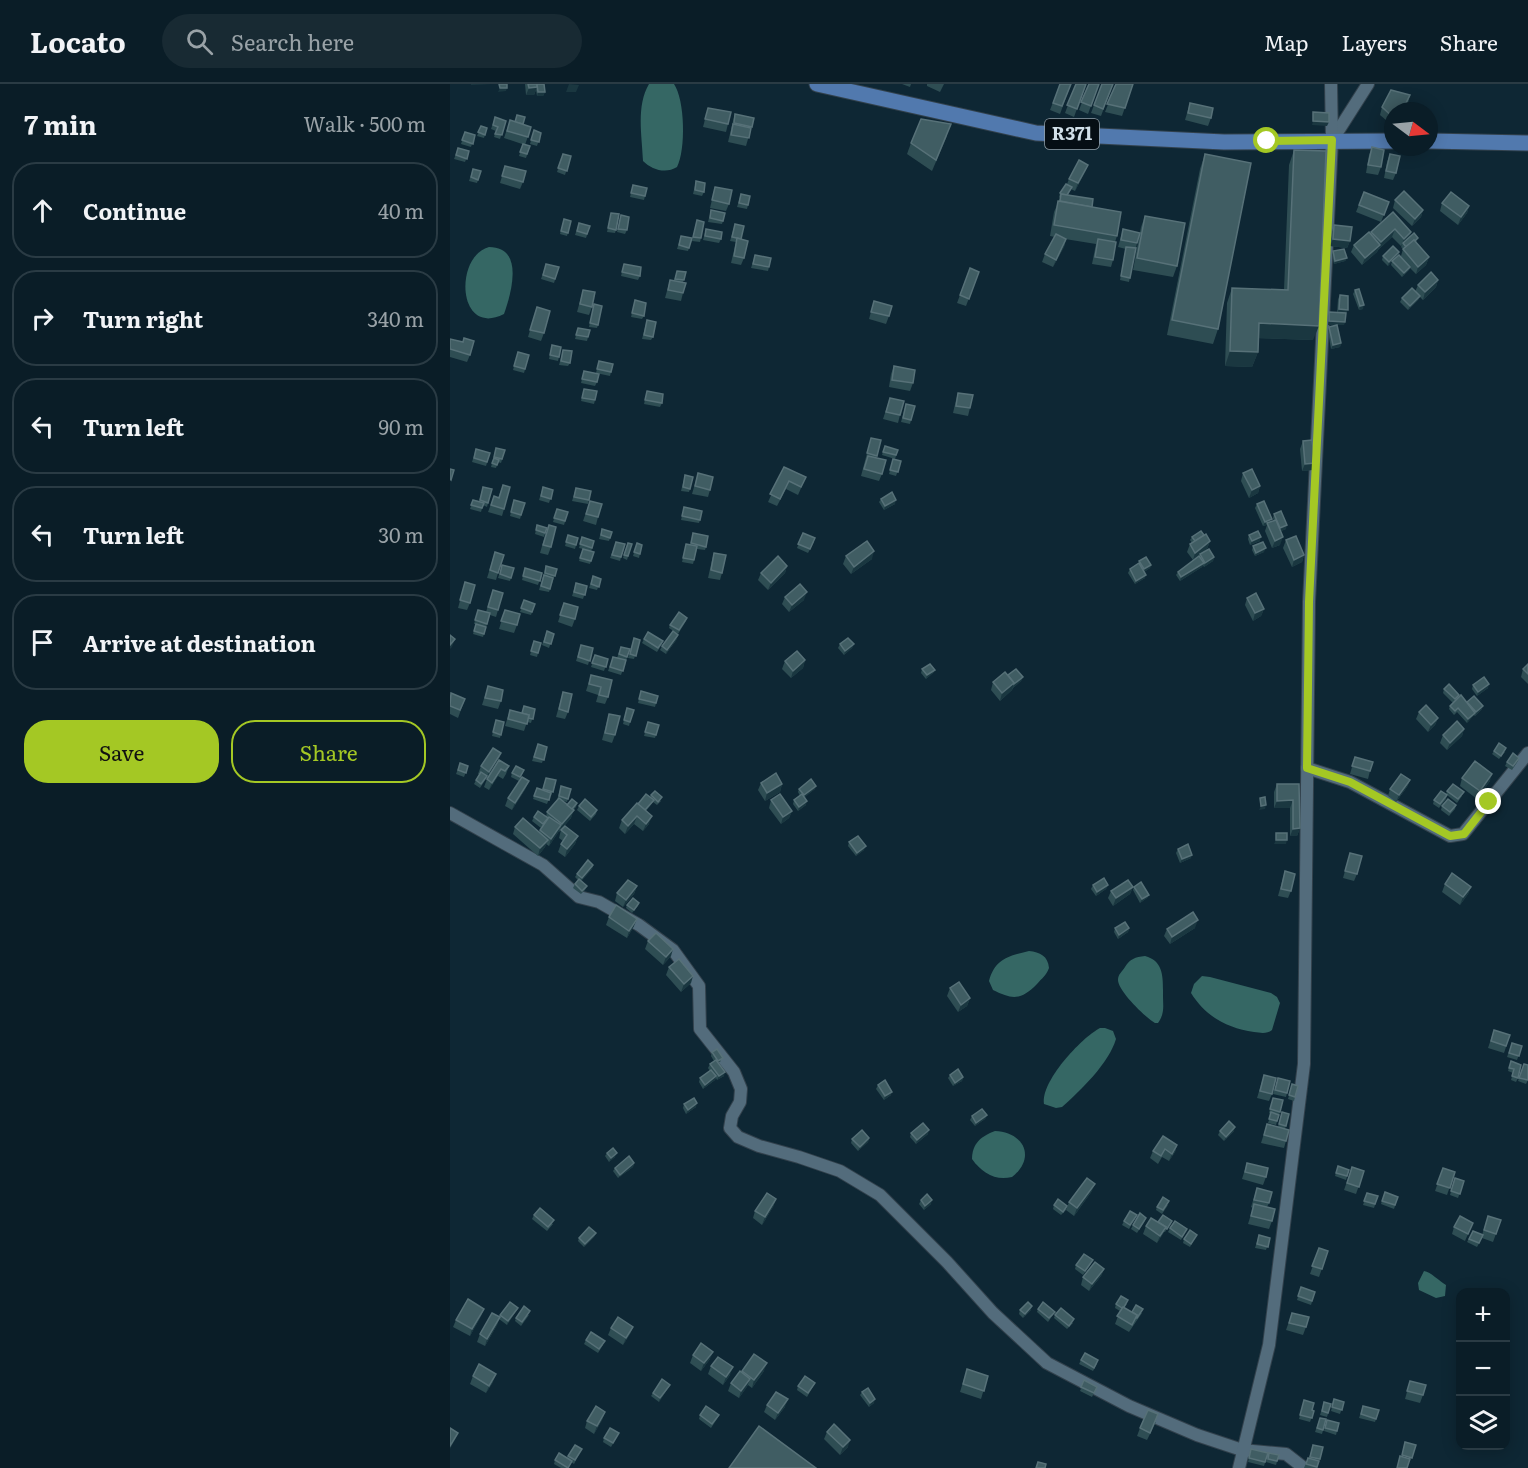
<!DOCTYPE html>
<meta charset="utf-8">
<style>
:root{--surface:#0a1d27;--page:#182a33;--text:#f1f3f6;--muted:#99a2a7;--line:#2a3b44;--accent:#a4c824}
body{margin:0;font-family:Literata,serif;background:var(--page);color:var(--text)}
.controls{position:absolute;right:18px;bottom:18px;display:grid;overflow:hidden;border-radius:12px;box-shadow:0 3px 15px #0003}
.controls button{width:54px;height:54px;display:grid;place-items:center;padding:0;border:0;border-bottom:2px solid var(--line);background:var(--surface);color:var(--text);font:30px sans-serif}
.compass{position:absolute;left:934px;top:18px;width:54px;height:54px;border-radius:50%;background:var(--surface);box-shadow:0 3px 15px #0003;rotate:106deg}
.stop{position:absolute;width:18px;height:18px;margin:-14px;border:4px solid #a4c824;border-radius:50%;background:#fff}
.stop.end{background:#a4c824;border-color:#fff;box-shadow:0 2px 6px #0008}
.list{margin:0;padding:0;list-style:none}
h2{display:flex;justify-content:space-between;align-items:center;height:78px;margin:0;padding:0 24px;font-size:26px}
h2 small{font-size:20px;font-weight:400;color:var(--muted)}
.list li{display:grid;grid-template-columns:39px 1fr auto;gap:18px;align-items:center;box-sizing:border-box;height:96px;margin:0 12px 12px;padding:0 12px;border:2px solid var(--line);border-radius:24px}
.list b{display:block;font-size:22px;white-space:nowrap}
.list em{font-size:20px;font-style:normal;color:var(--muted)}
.actions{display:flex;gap:12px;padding:18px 24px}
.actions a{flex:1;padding:14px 0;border:2px solid var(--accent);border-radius:24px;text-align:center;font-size:21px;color:var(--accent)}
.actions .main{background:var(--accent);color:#111}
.icon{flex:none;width:33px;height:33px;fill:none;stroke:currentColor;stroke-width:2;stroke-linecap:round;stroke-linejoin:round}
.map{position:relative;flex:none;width:1078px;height:1384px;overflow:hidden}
header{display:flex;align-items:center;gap:36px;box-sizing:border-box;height:84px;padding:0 30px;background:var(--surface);border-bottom:2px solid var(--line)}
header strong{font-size:28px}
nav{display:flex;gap:33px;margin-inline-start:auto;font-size:21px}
.search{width:420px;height:54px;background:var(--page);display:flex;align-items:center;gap:15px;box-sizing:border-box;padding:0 21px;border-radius:33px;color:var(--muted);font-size:22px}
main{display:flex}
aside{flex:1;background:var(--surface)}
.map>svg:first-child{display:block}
.water{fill:#356764}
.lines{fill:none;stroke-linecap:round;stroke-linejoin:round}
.minor-casing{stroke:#32414c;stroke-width:14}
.major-casing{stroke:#32414c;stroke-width:17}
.minor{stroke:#536c7c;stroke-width:12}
.major{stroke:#5179ae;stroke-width:15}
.wall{fill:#2e4d53}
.shaded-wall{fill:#1a3740}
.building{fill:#405d63;stroke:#577178;stroke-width:1.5}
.route{stroke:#a4c824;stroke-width:8}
.labels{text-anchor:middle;stroke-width:4.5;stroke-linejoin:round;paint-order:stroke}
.shield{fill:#050e14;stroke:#94a1a9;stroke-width:1.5}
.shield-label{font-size:18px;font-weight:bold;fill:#d2e0e9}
</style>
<header>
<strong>Locato</strong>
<div class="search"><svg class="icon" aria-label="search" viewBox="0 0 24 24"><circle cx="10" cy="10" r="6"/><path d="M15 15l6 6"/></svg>Search here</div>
<nav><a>Map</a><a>Layers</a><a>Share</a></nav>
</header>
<main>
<aside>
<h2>7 min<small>Walk · 500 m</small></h2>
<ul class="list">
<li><svg class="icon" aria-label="ahead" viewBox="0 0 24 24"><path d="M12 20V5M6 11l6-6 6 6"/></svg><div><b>Continue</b></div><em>40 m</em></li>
<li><svg class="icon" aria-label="right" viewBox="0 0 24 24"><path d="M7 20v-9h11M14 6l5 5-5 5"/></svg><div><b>Turn right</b></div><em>340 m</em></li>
<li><svg class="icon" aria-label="left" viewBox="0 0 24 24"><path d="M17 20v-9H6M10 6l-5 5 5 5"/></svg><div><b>Turn left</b></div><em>90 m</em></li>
<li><svg class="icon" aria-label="left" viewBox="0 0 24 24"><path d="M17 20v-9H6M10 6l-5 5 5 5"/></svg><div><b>Turn left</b></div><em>30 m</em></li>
<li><svg class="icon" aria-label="arrive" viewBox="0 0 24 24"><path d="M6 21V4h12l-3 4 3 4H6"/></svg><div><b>Arrive at destination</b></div></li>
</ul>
<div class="actions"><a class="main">Save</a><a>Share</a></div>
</aside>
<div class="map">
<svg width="1078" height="1384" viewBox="0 0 1078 1384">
<rect width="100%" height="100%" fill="#0e2734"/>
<g class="water">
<path d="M199,0H224C235,16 236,66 227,83C216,90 202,86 193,77C192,51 186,22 199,0Z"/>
<path d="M39,163C75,163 61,210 54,230C7,254 4,172 39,163Z"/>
<path d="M579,867C590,868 598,872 599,884C596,892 592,894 587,900C571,916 563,916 543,906L539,897C545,875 558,872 579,867Z"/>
<path d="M695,872C714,877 713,894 713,911C713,922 715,929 708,939H705C695,933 668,907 668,896C668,890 672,888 675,883C680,875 685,873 695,872Z"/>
<path d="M752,892L760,893L821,909L827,913L830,919L822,946C817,950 811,949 804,948C777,944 756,933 741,909L744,900Z"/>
<path d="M650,944H655L663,947L666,955C659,979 631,1006 612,1023L606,1024L594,1020C590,998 631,954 650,944Z"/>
<path d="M545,1047C573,1048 587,1073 562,1093C545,1097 532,1089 522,1075C522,1060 531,1052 545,1047Z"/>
<path d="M974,1187C981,1188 989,1197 996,1201L995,1212L986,1214L969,1206L968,1199Z"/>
</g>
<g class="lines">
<g class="minor-casing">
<g id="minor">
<path d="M883,55L918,0"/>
<path d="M857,684L900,698L1000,752L1013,750L1078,669"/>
<path d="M0,729L93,781L129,813L149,818L189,841L223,866L249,902L250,945L284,988L291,1005L290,1018L282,1032L280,1044L288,1053L309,1062L349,1073L390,1087L430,1111L497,1178L543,1229L597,1279L679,1322L747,1351L792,1366L836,1370L854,1384"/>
<path d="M789,1384L819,1261L854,980L859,518L882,56L881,0"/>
</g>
</g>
<g class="major-casing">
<g id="major">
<path d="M367,0L586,49L774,58L943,57"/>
<path d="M979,57L1078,59"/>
</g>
</g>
<use href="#minor" class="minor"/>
<use href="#major" class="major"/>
</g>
<g class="wall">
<path d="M75,0H94L95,8L93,12H87L86,6L84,11H76Z"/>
<path d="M452,0H461L460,3Z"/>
<path d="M477,0H494L490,8L477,2Z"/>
<path d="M610,0H621L610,30L600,26Z"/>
<path d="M626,0H636L624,33L615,29Z"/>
<path d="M639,0H649L638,30L629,26Z"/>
<path d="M652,0H663L651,32L641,29Z"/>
<path d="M666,0H683L672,32L655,28Z"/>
<path d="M960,11L958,19L943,27V42L930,31L932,23Z"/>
<path d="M740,19L761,34L758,42L735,36Z"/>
<path d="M258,24L278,40L276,48L253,43Z"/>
<path d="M285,30L304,34L296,62L278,58L283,37Z"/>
<path d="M45,33L56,37L50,55L44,53L46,47L41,45Z"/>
<path d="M60,36L81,43L75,61L54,54Z"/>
<path d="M31,42L37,44L34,54L27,52Z"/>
<path d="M84,46L91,49L87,62L80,60Z"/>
<path d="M15,48L25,51L21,63L11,60Z"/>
<path d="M497,52L482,87L457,70L461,59Z"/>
<path d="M73,60L80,62L76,74L69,72Z"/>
<path d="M922,63L931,83L928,91L916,89L919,71Z"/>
<path d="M8,64L19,67L15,78L4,75Z"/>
<path d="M844,66L863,256L808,254V268L802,283L775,282L777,219L782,204L834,206L839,81Z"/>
<path d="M113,70L121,72L115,91L107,88Z"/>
<path d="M755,70L768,245L763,260L717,251L750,85Z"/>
<path d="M940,70L946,89L943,96L934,94L937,78Z"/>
<path d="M638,81L635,88L625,107L621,105L618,111L642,123L667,152L665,158L663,176L661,183L642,180L646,160L615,155H616L614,163L603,183L592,178L595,170L605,153L600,152L604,128L610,114L609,113L610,109L617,100L619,95Z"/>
<path d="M55,82L73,98L70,105L50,99Z"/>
<path d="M23,85L31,87L27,99L19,97Z"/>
<path d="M246,97L254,108L252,112L243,110Z"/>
<path d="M183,101L195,112L194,116L180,113Z"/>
<path d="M265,103L279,120L276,127L260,124Z"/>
<path d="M914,108L939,118L931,138L906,128Z"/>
<path d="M291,110L298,121L297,125L287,123Z"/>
<path d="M945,116L973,126L971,133L962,142L943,124Z"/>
<path d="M992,119L1019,122L1017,129L1008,141L990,127Z"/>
<path d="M261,126L273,137L272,140L258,138Z"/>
<path d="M943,128L961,148L959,154L967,157L966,158L979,173L976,181L966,190L960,184L959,186L952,193L941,181L942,177L938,182L932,176L933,172L949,168L948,172H951L953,165L951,163L952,161L951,162L942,153L928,166L927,168L912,181L901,168L904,161L921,150V148Z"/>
<path d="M161,129L166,146L165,149L157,148Z"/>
<path d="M171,131L177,146L175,150L167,148Z"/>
<path d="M695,132L727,182L723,193L683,186L691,143Z"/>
<path d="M114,135L121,137L117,152L110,150Z"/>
<path d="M247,136L251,154L250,158L242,157Z"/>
<path d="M129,139L140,142L136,154L125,151Z"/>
<path d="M285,140L291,155L294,174L291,181L281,179L286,158L280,157Z"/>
<path d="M884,141L900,157L897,164L880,162L882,148Z"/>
<path d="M256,145L271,155L269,159L253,156Z"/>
<path d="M673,145L687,159L679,198L670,196L676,165L668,163Z"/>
<path d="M231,152L239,164L238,167L227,165Z"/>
<path d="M883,167L897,174L895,177L884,180L882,171Z"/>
<path d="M305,171L319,183L318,187L301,184Z"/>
<path d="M96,180L109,183L104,199L91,195Z"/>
<path d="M174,180L190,192L188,196L171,192Z"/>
<path d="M520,184L529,188L516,222L507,219Z"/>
<path d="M227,187L236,188L233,198V209L231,217L215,214L220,196L224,197Z"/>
<path d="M988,196L986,203L973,216L970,213L968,216L958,226L950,218L952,214L965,208L968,201Z"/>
<path d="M133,206L142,223L139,231L127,228Z"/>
<path d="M905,206L913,225L909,226L903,210Z"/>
<path d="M890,211L896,229L894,241H878V232L879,228L887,229L888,215Z"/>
<path d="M185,216L194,232L192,235L181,233Z"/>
<path d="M424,217L439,232L436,240L419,235Z"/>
<path d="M144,220L148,241L147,244L139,243Z"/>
<path d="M87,223L94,249L91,257L78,253Z"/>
<path d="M197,236L203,253L201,256L192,255Z"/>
<path d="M879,243L891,259L890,263L881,265L878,247Z"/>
<path d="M128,244L138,253L137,257L125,255Z"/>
<path d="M0,255L20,271L17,278L0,273Z"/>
<path d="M102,261L109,273L108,277L99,275Z"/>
<path d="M113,266L120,279L118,282L109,281Z"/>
<path d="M68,268L79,271L74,289L63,286Z"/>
<path d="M149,277L161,288L160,292L146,289Z"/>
<path d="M444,282L463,299L460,307L439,303L441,290Z"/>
<path d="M134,287L147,298L145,302L131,299Z"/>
<path d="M134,305L145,316L144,320L131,317Z"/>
<path d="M197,307L212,319L210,323L194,320Z"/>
<path d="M508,309L520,324L518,332L503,329L506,316Z"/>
<path d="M440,314L450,331L448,339L433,335Z"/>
<path d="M456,320L465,322L460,340L451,338Z"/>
<path d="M421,354L431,356L426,374L432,390L429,397L411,392Z"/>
<path d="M853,357L865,379L862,386L852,387L850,365Z"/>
<path d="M435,362L448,366L445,375L432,371Z"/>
<path d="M46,364L55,366L51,379L48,378L46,384L41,383Z"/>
<path d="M26,365L40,369L36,382L22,378Z"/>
<path d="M443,375L451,377L446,392L439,390Z"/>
<path d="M334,383L356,393L348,411L336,405L327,422L318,418Z"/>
<path d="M248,389L260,406L258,413L242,410Z"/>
<path d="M793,389L810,402L808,409L799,414L791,397Z"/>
<path d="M235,391L240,405L239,408L231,407Z"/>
<path d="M53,401L54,425L52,432L38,428L44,412L48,414Z"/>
<path d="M33,403L42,405L37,423L33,421L31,428L20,425L23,416L29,417Z"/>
<path d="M93,403L103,406L99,419L89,416Z"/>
<path d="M126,404L139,416L138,420L122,417Z"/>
<path d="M431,415L445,420L434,426L429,418Z"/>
<path d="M64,416L75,419L70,435L60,432Z"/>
<path d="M140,417L148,433L146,441L133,437Z"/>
<path d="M807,420L822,435L821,438L824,437L823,434L824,430L836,445L831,447L830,461L822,464L815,447L817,441L813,442L805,424Z"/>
<path d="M234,423L250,436L249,439L231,436Z"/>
<path d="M107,425L118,428L114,441L103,438Z"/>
<path d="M87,441L97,444L94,453L85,450Z"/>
<path d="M152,445L162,448L159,457L149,455Z"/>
<path d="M96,448L101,463L98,471L90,469Z"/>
<path d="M243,449L256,463L255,466L247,465L243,480L232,478L236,460L240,461Z"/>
<path d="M353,449L364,458L358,469L347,464Z"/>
<path d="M118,451L128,454L125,465L115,462Z"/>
<path d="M754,451L760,457L757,465L743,476L737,468L740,460L742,459L740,456L742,453Z"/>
<path d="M799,451L810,457L800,461L798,455Z"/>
<path d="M132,453L144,457L141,468H144L140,480L129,477L133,465L129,464Z"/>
<path d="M836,456L854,471L852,478L842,483L833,464Z"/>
<path d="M166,458L175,460L170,477L160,474Z"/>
<path d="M178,459L182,460L177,476L173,474Z"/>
<path d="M187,459L192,461L189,474L183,472Z"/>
<path d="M803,462L814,468L805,472L802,466Z"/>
<path d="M45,468L48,489L46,496L37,494Z"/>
<path d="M264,469L272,489L270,496L258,494L262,476Z"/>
<path d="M750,470L764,473L763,477L754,483L753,481L752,483L730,497L726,491L728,488L749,472Z"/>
<path d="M396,472L422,475L401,490L393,480Z"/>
<path d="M689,477L701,481L700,484L694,488L695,494L685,500L678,489L680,485L689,480Z"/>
<path d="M52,481L64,484L60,497L48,494Z"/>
<path d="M96,482L107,485L99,508L89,506Z"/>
<path d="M337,482L335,489L318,506L308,496L311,489Z"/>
<path d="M75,484L92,489L88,501L72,496Z"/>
<path d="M143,492L151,495L147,506L139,504Z"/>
<path d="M15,498L20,519L17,526L8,524Z"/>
<path d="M126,499L137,502L133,515L122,512Z"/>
<path d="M43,506L48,526L46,533L40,531L33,553L23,550L26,540H24L28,526L36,528Z"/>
<path d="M335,513L354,516L339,528L332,520Z"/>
<path d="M797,514L814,525L811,532L803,537L795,521Z"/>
<path d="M74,516L85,520L81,531L70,528Z"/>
<path d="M114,519L125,535L122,543L108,538Z"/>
<path d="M55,526L67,541L64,549L49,545Z"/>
<path d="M237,534L236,537L228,550L219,544L220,541Z"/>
<path d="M97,547L104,550L99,564L92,561Z"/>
<path d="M184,554L190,556L184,575L178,574Z"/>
<path d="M194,555L212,560L207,568L192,559Z"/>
<path d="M227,555L216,570L210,566L212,562Z"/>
<path d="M84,557L88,569L87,573L80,571Z"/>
<path d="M390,560H404L402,564L394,571L388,564Z"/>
<path d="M131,561L143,564L138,581L126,577Z"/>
<path d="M171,563L180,565L171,591L158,587L163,573L167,574Z"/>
<path d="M145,571L158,575L154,587L141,583Z"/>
<path d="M355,576L353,584L341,594L332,585L335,577Z"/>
<path d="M1078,580V600L1071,593L1073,585Z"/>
<path d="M472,585L485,586L483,589L476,595L471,589Z"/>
<path d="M141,591L158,613L155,620L146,618L148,611L136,607Z"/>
<path d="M558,591L573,593L571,597L563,604L562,606L550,617L541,606L543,598Z"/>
<path d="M1023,601L1038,604L1027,612L1022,605Z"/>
<path d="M38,602L51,617L48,625L32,621Z"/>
<path d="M994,605L1009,611L1008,614L1032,625L1025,632L1024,631L1017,639L1007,628L1004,631L999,625L1000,622L1003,619L993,609Z"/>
<path d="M191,607L208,612L205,623L188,619Z"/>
<path d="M113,608L118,628L115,635L106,633Z"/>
<path d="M0,611L15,615L8,634L0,630Z"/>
<path d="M85,625L81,639L77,638L74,647L55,642L60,626L72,629Z"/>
<path d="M176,628L180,638L179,642L173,640Z"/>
<path d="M969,628L988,634L985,641L978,648L966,635Z"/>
<path d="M159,630L165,651L162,659L152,656Z"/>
<path d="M46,636L54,638L50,654L42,652Z"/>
<path d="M198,638L206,651L205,654L194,652Z"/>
<path d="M1014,645L1012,652L997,666L990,659L993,651Z"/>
<path d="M88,660L97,663L92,679L82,677Z"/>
<path d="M1044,667L1055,668L1049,675L1042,670Z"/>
<path d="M51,669L48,677L30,704L24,700L29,690H28L31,682Z"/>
<path d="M905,673L920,687L918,695L900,690Z"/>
<path d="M1069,674L1068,677L1062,686L1055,682L1057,678Z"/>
<path d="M49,676L59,682L56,690L53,695L48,692L39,706L34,703L37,695Z"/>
<path d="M10,679L18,682L14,693L6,690Z"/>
<path d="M74,686L69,697L61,693L62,689Z"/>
<path d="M96,694L106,696L101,712H100L97,720L83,715L87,704L92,706Z"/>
<path d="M1012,694L1040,697L1027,715L1010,702Z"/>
<path d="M960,696L957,703L946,718L938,712L940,705Z"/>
<path d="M311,699L332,700L330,708L315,717L308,706Z"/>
<path d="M827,700H849L850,744L847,752H840V724H824V708Z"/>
<path d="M111,702L121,705L117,718L113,717L117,721L127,719L126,723L123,726L121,734L109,748V747L99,762L96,760L95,763L88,772L63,750L65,743L89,748L91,744L82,737L84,733H96L97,728L107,716Z"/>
<path d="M76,704L62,726L55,722L58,714Z"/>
<path d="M349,705H365L354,713L356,721L348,727L343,720L344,716L350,712L348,708Z"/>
<path d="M997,707L1012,712L1007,719L997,711L996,715L989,724L983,720L984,716L996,711Z"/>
<path d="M201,711L211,717L207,721L203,718L196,727L199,740L193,747L184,740L175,750L169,744L172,736L188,720L200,713Z"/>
<path d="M321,716L342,727L339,734L331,740L319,724Z"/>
<path d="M1006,721L1005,725L999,732L991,726L992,722Z"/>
<path d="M129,722L147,726L146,730L140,737L127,726Z"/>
<path d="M111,746L128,752L125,760L115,773L108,768L111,760L113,757L109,754Z"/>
<path d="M399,758L414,766L406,772L398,762Z"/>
<path d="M728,765L741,774L730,779L726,769Z"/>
<path d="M900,769L907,790L904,797L893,794Z"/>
<path d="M143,781L142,785L131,797L137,802L135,806L131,810L123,804L125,800L128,796L125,793L127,790Z"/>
<path d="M835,787L841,807L838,814L828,812Z"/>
<path d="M995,800L1021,803L1018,810L1010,821L992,808Z"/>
<path d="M643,801H658L656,805L646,812L641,805Z"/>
<path d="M187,802L184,810L173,823L165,817L167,809Z"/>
<path d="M683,803L680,810L663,822L658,814L661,807Z"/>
<path d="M684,803L699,811L697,814L690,819L683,806Z"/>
<path d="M189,819L188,822L182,829L176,824L177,821Z"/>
<path d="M159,833L184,842L177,854L156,841Z"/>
<path d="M665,844H679L678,848L668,855L664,848Z"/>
<path d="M745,844L720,860L714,852L717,845Z"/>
<path d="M198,857L221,872L213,881L195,865Z"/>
<path d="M219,883L241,899L231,908L216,891Z"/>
<path d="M500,904L520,914L517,922L508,928L497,912Z"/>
<path d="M1044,946L1060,951L1054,969L1038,964Z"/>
<path d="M1062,959L1072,962L1067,976L1057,973Z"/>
<path d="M262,968L271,977L268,979L274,992L267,996L266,994L265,996L253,1005L249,998L250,994L260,987L258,984L260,980L264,977L261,972Z"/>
<path d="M1061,977L1068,994L1066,998L1061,996L1063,989L1058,987Z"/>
<path d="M1074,980L1078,996L1076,1000L1068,997Z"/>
<path d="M500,991L513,993L512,997L503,1002L498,994Z"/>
<path d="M814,991L822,1010L819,1017L807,1014Z"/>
<path d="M840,997L836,1013L823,1010L827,998Z"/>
<path d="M842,1000L845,1013L844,1017L838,1015Z"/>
<path d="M428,1001L441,1011L434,1016L426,1005Z"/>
<path d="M823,1014L830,1028L826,1041L818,1039L821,1030L819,1029Z"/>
<path d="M234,1020L246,1023L236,1030L233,1024Z"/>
<path d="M832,1028L839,1030L835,1045L836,1057L834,1064L811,1059L817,1040L828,1043Z"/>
<path d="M537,1031L535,1035L525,1042L520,1036L522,1032Z"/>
<path d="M770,1047H784L774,1057L768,1051Z"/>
<path d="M461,1049L478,1050L466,1060L460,1053Z"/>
<path d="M419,1054L418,1058L408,1067L401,1059L402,1055Z"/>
<path d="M727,1061L725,1068L719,1077L712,1073L708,1080L700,1074L703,1067Z"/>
<path d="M157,1069L165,1073L159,1078L155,1072Z"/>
<path d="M184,1079L183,1083L168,1094L163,1087L165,1084Z"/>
<path d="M797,1079L816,1093L813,1101L792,1095Z"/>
<path d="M888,1082L899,1086L896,1096L885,1092Z"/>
<path d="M902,1083L914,1087L906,1110L894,1106Z"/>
<path d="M993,1084L1005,1088L997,1111L985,1107Z"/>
<path d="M1005,1094L1014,1097L1008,1114L1000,1111Z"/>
<path d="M807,1104L819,1119L817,1123L822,1137L819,1145L798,1140L803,1124L801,1123Z"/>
<path d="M642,1107L624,1132L616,1126L619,1118Z"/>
<path d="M935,1108L948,1113L944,1125L931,1120Z"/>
<path d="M917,1109L928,1112L924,1124L913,1121Z"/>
<path d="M326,1115L323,1123L312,1141L303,1134L305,1127Z"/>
<path d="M471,1116L481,1120L474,1126L469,1120Z"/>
<path d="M604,1121L617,1122L616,1126L611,1131L603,1125Z"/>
<path d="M718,1121L712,1130L706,1126L707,1123Z"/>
<path d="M84,1131L103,1140L97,1147L82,1135Z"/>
<path d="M1038,1132L1051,1136L1043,1158L1032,1154L1027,1163L1017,1158L1023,1147L1032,1151Z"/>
<path d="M685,1135L679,1145L672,1141L674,1137Z"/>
<path d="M695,1137L687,1149L681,1145L683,1141Z"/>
<path d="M722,1137L720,1140L715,1148H714L707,1159L693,1150L696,1142L708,1138Z"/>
<path d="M1023,1139L1015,1157L1002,1150L1004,1143Z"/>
<path d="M720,1144L737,1145L731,1156L718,1148Z"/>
<path d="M146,1149L144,1153L134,1163L128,1157L129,1154Z"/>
<path d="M809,1151L820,1154L816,1166L805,1164Z"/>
<path d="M745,1154L740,1163L733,1159L734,1155Z"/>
<path d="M869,1164L878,1167L869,1193L860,1190Z"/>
<path d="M641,1180L633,1191L625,1185L626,1181Z"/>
<path d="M654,1185L651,1192L639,1207L631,1201L633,1193Z"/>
<path d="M851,1203L865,1208L861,1221L847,1216Z"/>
<path d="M666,1220H677L674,1224L682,1228L692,1229L679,1248L665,1240L670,1227L665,1224Z"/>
<path d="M34,1225L31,1232L20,1252L3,1243L6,1236Z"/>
<path d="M588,1225L603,1231L598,1238L587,1228Z"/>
<path d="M570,1226H581L573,1234L569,1230Z"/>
<path d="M66,1227L57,1241L49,1235L47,1241L35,1262L27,1258L30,1250L50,1233V1231Z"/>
<path d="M842,1229L856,1243L853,1251L836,1246Z"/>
<path d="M79,1231L71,1242L65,1237L66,1234Z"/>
<path d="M605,1231L623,1239L617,1245L604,1234Z"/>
<path d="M183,1243L180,1250L173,1261L158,1251L161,1244Z"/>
<path d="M136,1256L153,1261L148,1269L134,1260Z"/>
<path d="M243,1271L260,1275L251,1287L240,1279Z"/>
<path d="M631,1276L647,1280L643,1287L629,1280Z"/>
<path d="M261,1282L280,1291L273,1301L258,1290Z"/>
<path d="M517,1285L538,1292L531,1315L510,1308Z"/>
<path d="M292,1287H314L302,1304L298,1301L289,1314L278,1307L281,1299Z"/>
<path d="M23,1292L43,1298L36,1309L20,1300Z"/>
<path d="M634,1296L647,1303L642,1313L630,1307Z"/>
<path d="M960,1297L973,1311L970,1319L955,1315Z"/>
<path d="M365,1299L357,1313L347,1306L348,1302Z"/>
<path d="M218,1304L209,1318L201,1312L203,1309Z"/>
<path d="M412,1308L424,1319L419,1323L410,1311Z"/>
<path d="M884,1315L894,1318L890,1330L881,1327Z"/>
<path d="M854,1316L862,1326L864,1327L860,1338L849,1335Z"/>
<path d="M874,1318L881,1320L877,1333L870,1331Z"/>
<path d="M317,1321L335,1323L325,1336L314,1328Z"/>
<path d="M913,1322L929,1326L925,1338L909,1334Z"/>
<path d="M155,1328L152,1336L144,1350L135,1344L137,1337Z"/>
<path d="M250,1331H269L267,1335L261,1344L249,1335Z"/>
<path d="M870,1334L876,1335L872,1350L865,1348Z"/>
<path d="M877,1336L889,1339L886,1351L874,1347Z"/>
<path d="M706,1338L697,1356L687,1352L690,1344Z"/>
<path d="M377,1348L398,1363L390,1371L374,1355Z"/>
<path d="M167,1353L161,1363L153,1358L154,1354Z"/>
<path d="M863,1361L870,1375L867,1384H854L858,1374H859Z"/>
<path d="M801,1365L818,1369L814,1382L798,1378Z"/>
<path d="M130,1368L124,1380L121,1378L118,1384H111L104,1380L105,1376L117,1374L118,1372Z"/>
<path d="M819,1369L829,1371L826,1381L816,1378Z"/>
</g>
<g class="shaded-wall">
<path d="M21,0H41L21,1Z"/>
<path d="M119,0L129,1L126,8H116Z"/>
<path d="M87,3L84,11H76L79,4Z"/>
<path d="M50,4H57L56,7L48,8Z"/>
<path d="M88,8H95L93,12H87Z"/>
<path d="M863,37L879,38L877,42L862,41Z"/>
<path d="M638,81L635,88L625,107L628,99Z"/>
<path d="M1019,122L1017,129L1008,141L1011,133Z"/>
<path d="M973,126L971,133L962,142L965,135Z"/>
<path d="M945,145L942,153L928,166L931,158Z"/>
<path d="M961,148L959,155L953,159L951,162L954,155Z"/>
<path d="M616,155L614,163L603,183L606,176Z"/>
<path d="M883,155L900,157L897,164L880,162Z"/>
<path d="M930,161L927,168L912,181L915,174Z"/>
<path d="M949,168L948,172L938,182L939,178Z"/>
<path d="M979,173L976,181L966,190L968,183Z"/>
<path d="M897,174L895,177L884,180L885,177Z"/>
<path d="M960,183L959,186L952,193L954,189Z"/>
<path d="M988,196L986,203L973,216L975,208Z"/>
<path d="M970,212L968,216L958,226L960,222Z"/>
<path d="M914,221L913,225L909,226L910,222Z"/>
<path d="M889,225L898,226L896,229H887Z"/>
<path d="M879,237L895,238L894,241H878Z"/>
<path d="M809,239L869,242L863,256L803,254Z"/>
<path d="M891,259L890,263L881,265L883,261Z"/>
<path d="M780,267L808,268L802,283L775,282Z"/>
<path d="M865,379L862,386L852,387L855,380Z"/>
<path d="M810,402L808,409L799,414L802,406Z"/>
<path d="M446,416L445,420L434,426L435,422Z"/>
<path d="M822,435L821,439L813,442L815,438Z"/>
<path d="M837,441L836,445L829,448L830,444Z"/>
<path d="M811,453L810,457L800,461L802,457Z"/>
<path d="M833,453L830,461L822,464L825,457Z"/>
<path d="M760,457L757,465L743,476L745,469Z"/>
<path d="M816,464L814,468L805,472L806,469Z"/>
<path d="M424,467L422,475L401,490L404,483Z"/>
<path d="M854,471L852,478L842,483L844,476Z"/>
<path d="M764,473L763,477L754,483L755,479Z"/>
<path d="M754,479L752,483L730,497L731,493Z"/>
<path d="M701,481L700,484L693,489L694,485Z"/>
<path d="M337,482L335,489L318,506L321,499Z"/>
<path d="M696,491L695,494L685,500L686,497Z"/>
<path d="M357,508L354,516L339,528L342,521Z"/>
<path d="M814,525L811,532L803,537L805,529Z"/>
<path d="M228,551L227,555L216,570L217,566Z"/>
<path d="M5,555L2,563L0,565V561Z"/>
<path d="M404,560L402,564L394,571L395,567Z"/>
<path d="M355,576L353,584L341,594L343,587Z"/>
<path d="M485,586L483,589L476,595L477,591Z"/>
<path d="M573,593L571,597L563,604L564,600Z"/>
<path d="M564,599L562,606L550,617L552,609Z"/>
<path d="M1039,600L1038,604L1027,612L1028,608Z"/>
<path d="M1033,622L1032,625L1025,632L1026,628Z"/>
<path d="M1025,629L1023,632L1017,639L1018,635Z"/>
<path d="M988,634L985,641L978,648L981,641Z"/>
<path d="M1014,645L1012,652L997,666L1000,659Z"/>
<path d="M51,669L48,677L36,695L39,688Z"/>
<path d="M51,685L48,692L39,706L42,699Z"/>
<path d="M1042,690L1040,697L1027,715L1030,707Z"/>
<path d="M960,696L957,703L946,718L949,711Z"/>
<path d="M79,697L76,704L62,726L65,719Z"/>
<path d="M332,700L330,708L315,717L317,709Z"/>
<path d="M366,702L365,705L353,715L354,711Z"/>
<path d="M843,716L840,724H824L827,717Z"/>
<path d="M357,717L356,721L348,727L349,723Z"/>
<path d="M816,721L815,725L809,726L811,722Z"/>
<path d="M124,726L121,734L109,748L112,740Z"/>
<path d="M342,727L339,734L331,740L333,733Z"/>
<path d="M187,732L184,740L175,750L178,742Z"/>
<path d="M202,732L199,740L193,747L196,740Z"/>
<path d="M111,741L108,749L99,762L101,755Z"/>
<path d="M850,744L847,752H840L843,745Z"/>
<path d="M128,752L125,760L115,773L117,765Z"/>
<path d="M98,756L95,763L88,772L90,764Z"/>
<path d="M826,756H837L836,760H824Z"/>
<path d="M416,762L414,766L406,772L407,769Z"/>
<path d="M742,771L741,774L730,779L732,775Z"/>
<path d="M143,781L142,785L131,798L132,794Z"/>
<path d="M658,801L656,805L646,812L647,808Z"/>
<path d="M187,802L184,810L173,823L176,816Z"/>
<path d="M683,803L680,810L663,822L666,814Z"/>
<path d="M1021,803L1018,810L1010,821L1013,813Z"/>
<path d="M699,811L697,814L690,819L692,815Z"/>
<path d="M187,835L184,842L177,854L179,847Z"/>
<path d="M748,836L745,844L720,860L722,853Z"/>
<path d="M679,844L678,848L668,855L669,851Z"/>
<path d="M223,865L221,872L213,881L216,873Z"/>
<path d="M243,892L241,899L231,908L234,900Z"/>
<path d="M520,914L517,922L508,928L511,921Z"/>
<path d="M275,988L274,992L267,996L269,992Z"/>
<path d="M266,992L265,996L253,1005L255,1001Z"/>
<path d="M513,993L512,997L503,1002L505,999Z"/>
<path d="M442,1008L441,1011L434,1016L435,1012Z"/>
<path d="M247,1019L246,1023L236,1030L238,1026Z"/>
<path d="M537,1031L535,1035L525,1042L526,1039Z"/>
<path d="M785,1043L784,1047L774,1057L776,1053Z"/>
<path d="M479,1046L478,1050L466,1060L467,1056Z"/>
<path d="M419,1054L418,1058L408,1067L410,1063Z"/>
<path d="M727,1061L725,1068L719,1077L722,1070Z"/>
<path d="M167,1069L165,1073L159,1078L161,1074Z"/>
<path d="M184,1079L183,1083L168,1094L170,1091Z"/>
<path d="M645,1100L642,1107L624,1132L627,1124Z"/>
<path d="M326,1115L323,1123L312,1141L315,1133Z"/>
<path d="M482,1116L481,1120L474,1126L475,1122Z"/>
<path d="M716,1143L713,1150L707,1159L710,1152Z"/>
<path d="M146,1149L144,1153L134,1163L135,1160Z"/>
<path d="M654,1185L651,1192L639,1207L642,1200Z"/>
<path d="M582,1222L581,1226L573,1234L575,1230Z"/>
<path d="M68,1224L66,1227L57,1241L58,1237Z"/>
<path d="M34,1225L31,1232L20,1252L22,1245Z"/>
<path d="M50,1233L47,1241L35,1262L37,1255Z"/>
<path d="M183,1243L180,1250L173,1261L176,1254Z"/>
<path d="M263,1268L260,1275L251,1287L254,1279Z"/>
<path d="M317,1279L314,1287L302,1304L304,1296Z"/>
<path d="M283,1283L280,1291L273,1301L276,1293Z"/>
<path d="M46,1290L43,1298L36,1309L39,1302Z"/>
<path d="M300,1295L297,1303L289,1314L291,1307Z"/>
<path d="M220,1301L218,1304L209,1318L210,1314Z"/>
<path d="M338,1315L335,1323L325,1336L328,1329Z"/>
<path d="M425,1315L424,1319L419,1323L420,1319Z"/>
<path d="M155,1328L152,1336L144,1350L147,1342Z"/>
<path d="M8,1349L5,1356L0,1365V1363Z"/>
<path d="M400,1356L398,1363L390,1371L393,1363Z"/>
</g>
<g class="building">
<path d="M49,0H57V4H50Z"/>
<path d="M78,0H87V3L79,4Z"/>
<path d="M87,0H94L95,8H88Z"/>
<path d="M610,0H621L612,22L603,19Z"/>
<path d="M626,0H636L627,25L617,21Z"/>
<path d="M639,0H649L641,22L631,18Z"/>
<path d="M652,0H663L653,25L644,21Z"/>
<path d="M666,0H683L675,24L657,20Z"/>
<path d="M941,6L960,11L952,27H943V33L932,23Z"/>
<path d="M740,19L763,24L761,34L738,29Z"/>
<path d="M258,24L281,28L278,40L255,35Z"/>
<path d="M863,28L879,29V38L863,37Z"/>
<path d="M285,30L304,34L302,43L284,39Z"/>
<path d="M67,31L75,33L73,40L65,38Z"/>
<path d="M45,33L56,37L52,51L45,50L48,43L43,41Z"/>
<path d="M471,35L501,40L486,76L461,59Z"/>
<path d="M60,36L81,43L78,53L57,47Z"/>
<path d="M283,40L301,44L299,54L281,51Z"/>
<path d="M31,42L37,44L35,51L28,48Z"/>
<path d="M84,46L91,49L89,58L81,56Z"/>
<path d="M15,48L25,51L23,60L12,56Z"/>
<path d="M73,60L80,62L77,70L70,68Z"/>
<path d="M922,63L934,66L931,83L918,81Z"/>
<path d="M8,64L19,67L17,75L6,71Z"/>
<path d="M844,66L876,67L869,242L809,239L808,268L780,267L782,204L838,206Z"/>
<path d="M113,70L121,72L117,87L108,84Z"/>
<path d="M755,70L801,79L768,245L722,236Z"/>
<path d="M940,70L950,72L946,89L936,87Z"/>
<path d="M629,76L638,81L628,99L619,95Z"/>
<path d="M55,82L76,87L73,98L52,92Z"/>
<path d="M23,85L31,87L28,96L21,93Z"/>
<path d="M246,97L255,99L254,108L245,106Z"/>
<path d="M616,100L622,103L617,111L611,110L610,109Z"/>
<path d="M183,101L197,104L195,112L181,109Z"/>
<path d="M265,103L282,106L279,120L262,116Z"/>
<path d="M954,107L973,126L965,135L945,116Z"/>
<path d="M914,108L939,118L934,131L909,121Z"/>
<path d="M1001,108L1019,122L1011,133L992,119Z"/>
<path d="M291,110L300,112L298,121L289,119Z"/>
<path d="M611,110L643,115L642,123L610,117Z"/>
<path d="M608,117L671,128L667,152L604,141Z"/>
<path d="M261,126L275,129L273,137L260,134Z"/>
<path d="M943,128L961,148L954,155L945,145L931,158L921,148Z"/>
<path d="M161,129L169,130L166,146L158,144Z"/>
<path d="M171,131L179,133L177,146L168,145Z"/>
<path d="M695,132L735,139L727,182L687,174Z"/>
<path d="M114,135L121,137L118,149L111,147Z"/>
<path d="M247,136L254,138L251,154L243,153Z"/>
<path d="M129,139L140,142L137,150L127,147Z"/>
<path d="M285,140L294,142L291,155L282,153Z"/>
<path d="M884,141L902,143L900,157L883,155Z"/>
<path d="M256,145L272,148L271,155L255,152Z"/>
<path d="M673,145L690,149L687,159L671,156Z"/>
<path d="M919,148L930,161L915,174L904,161Z"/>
<path d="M964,149L968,154L965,157L964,156L956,163L953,159Z"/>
<path d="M606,150L616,155L606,176L595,170Z"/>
<path d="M231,152L242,154L239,164L229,161Z"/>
<path d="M287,154L298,157L294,174L284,172Z"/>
<path d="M648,155L666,158L663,176L645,173Z"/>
<path d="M964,156L979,173L968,183L953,165Z"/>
<path d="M943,162L949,168L939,178L933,172Z"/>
<path d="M676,163L686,164L680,194L671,192Z"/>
<path d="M894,165L897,174L885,177L883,167Z"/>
<path d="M305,171L321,174L319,183L303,180Z"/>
<path d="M949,171L960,183L954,189L942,177Z"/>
<path d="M96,180L109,183L105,195L93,191Z"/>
<path d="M174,180L191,183L190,192L172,188Z"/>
<path d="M520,184L529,188L519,215L510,211Z"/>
<path d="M227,187L236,188L234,196L225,195Z"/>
<path d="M981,188L988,196L975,208L968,201Z"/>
<path d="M220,196L236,199L233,209L218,206Z"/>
<path d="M962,204L970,212L960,222L952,214Z"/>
<path d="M909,205L914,221L910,222L905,206Z"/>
<path d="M133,206L145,208L142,223L130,220Z"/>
<path d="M890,211L898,212V226L889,225Z"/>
<path d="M185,216L196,219L194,232L182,229Z"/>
<path d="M424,217L442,222L439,232L421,228Z"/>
<path d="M144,220L152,222L148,241L140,239Z"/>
<path d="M87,223L100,227L94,249L80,246Z"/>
<path d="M879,228L896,229L895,238L879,237Z"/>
<path d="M197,236L206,238L203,253L194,251Z"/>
<path d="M887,241L891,259L883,261L879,243Z"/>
<path d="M128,244L140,246L138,253L126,251Z"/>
<path d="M14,254L24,257L20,271L0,265V255L13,258Z"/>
<path d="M102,261L111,263L109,273L100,271Z"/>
<path d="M113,266L122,267L120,279L111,277Z"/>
<path d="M68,268L79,271L75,285L64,282Z"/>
<path d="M149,277L163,280L161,288L147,285Z"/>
<path d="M444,282L465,286L463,299L442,296Z"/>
<path d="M134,287L149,290L147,298L132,295Z"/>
<path d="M134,305L147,307L145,316L132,314Z"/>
<path d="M197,307L213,310L212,319L195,316Z"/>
<path d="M508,309L523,311L520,324L506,322Z"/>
<path d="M440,314L454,317L450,331L436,328Z"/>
<path d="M456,320L465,322L461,336L453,334Z"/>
<path d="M421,354L431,356L427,372L417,369Z"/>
<path d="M862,356L865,379L855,380L853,357Z"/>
<path d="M435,362L448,366L446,371L433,368Z"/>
<path d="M46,364L55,366L52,375L44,373Z"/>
<path d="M26,365L40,369L37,378L24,374Z"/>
<path d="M418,372L436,376L432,390L414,385Z"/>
<path d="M44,374L49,376L47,381L42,379Z"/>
<path d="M443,375L451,377L448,388L440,386Z"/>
<path d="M334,383L356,393L351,403L339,397L330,415L320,410Z"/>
<path d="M0,385L4,386L1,396L0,395Z"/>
<path d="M802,385L810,402L802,406L793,389Z"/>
<path d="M248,389L263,393L260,406L245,402Z"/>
<path d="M235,391L243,393L240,405L233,403Z"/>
<path d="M53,401L60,403L54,425L41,421L44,412L49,414Z"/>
<path d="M33,403L42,405L38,419L30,416Z"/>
<path d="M93,403L103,406L101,415L91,412Z"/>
<path d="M126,404L141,407L139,416L124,413Z"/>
<path d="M442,408L446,416L435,422L431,415Z"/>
<path d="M23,416L34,419L32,424L21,421Z"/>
<path d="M64,416L75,419L71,431L61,428Z"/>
<path d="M140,417L152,420L148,433L136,430Z"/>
<path d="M814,417L822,435L815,438L807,420Z"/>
<path d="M234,423L252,427L250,436L232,432Z"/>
<path d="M107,425L118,428L115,437L104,434Z"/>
<path d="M831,427L837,441L830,444L824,430Z"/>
<path d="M826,436L833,453L825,457L817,439Z"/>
<path d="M87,441L97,444L95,449L86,446Z"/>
<path d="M99,441L106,443L101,463L93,461Z"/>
<path d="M152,445L162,448L160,454L151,451Z"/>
<path d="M751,447L754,451L745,457L742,453Z"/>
<path d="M808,447L811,453L802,457L799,451Z"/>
<path d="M243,449L258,452L256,463L241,459Z"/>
<path d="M353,449L365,454L360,465L348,460Z"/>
<path d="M756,450L760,457L745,469L740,460Z"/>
<path d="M118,451L128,454L126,461L116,458Z"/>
<path d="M846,452L854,471L844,476L836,456Z"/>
<path d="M132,453L144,457L142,464L130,460Z"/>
<path d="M417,457L424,467L404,483L396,472Z"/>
<path d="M166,458L175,460L171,473L162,471Z"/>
<path d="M813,458L816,464L806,469L803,462Z"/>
<path d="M178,459L182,460L178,472L174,471Z"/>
<path d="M187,459L192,461L190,470L184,468Z"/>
<path d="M236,460L247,462L244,476L233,474Z"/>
<path d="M133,465L144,468L141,477L130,474Z"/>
<path d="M759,465L764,473L755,479L750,470Z"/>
<path d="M45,468L54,471L48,489L40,486Z"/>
<path d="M264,469L276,471L272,489L261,486Z"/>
<path d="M328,472L337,482L321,499L311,489Z"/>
<path d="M749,472L754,479L731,493L728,488Z"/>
<path d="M696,473L701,481L694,485L689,477Z"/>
<path d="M689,479L696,491L686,497L680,485Z"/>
<path d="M52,481L64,484L61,494L50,490Z"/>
<path d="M96,482L107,485L105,492L95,489Z"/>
<path d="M75,484L92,489L90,497L73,492Z"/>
<path d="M94,491L103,494L100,505L91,502Z"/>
<path d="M143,492L151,495L149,503L141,500Z"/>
<path d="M15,498L25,501L20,519L10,516Z"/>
<path d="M126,499L137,502L135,511L124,508Z"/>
<path d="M350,500L357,508L342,521L335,513Z"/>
<path d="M43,506L53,509L48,526L38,523Z"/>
<path d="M806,509L814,525L805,529L797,514Z"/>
<path d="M74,516L85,520L82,528L71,524Z"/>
<path d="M114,519L128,523L125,535L110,531Z"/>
<path d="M28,526L40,529L37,540L25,536Z"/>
<path d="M55,526L70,530L67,541L51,537Z"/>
<path d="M229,528L237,534L229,546L220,541Z"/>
<path d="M26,540L36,543L34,550L24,547Z"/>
<path d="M97,547L104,550L101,560L94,558Z"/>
<path d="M223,547L228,551L217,566L212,562Z"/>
<path d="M198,548L213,557L208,564L194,555Z"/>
<path d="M0,551L5,555L0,561Z"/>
<path d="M184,554L190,556L186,572L180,570Z"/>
<path d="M398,554L404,560L395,567L390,560Z"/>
<path d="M84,557L91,559L88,569L81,567Z"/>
<path d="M131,561L143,564L140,577L128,573Z"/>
<path d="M171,563L180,565L177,573L169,570Z"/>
<path d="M347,567L355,576L343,587L335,577Z"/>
<path d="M145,571L158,575L156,583L142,579Z"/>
<path d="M163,573L176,576L173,587L160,583Z"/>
<path d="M480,580L485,586L477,591L472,585Z"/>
<path d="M1078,580V590L1073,585Z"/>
<path d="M566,585L573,593L564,600V599L558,591Z"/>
<path d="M555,588L564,599L552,609L543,598Z"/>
<path d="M141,591L162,596L158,613L149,611L151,603L139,600Z"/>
<path d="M1034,593L1039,600L1028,608L1023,601Z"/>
<path d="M999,600L1009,611L1005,615L994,605Z"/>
<path d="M38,602L53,606L51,617L35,614Z"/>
<path d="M191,607L208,612L206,619L189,615Z"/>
<path d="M113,608L122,610L118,628L109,625Z"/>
<path d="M1,609L15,615L10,626L0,622Z"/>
<path d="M1011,611L1025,629L1018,635L1008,624L1005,627L1000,622Z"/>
<path d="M1024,612L1033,622L1026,628L1017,618Z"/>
<path d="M976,621L988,634L981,641L969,628Z"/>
<path d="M74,622L85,625L83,635L78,634L79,631L72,629Z"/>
<path d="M177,624L184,626L180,638L174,636Z"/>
<path d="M60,626L79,631L77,640L58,635Z"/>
<path d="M159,630L170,632L165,651L155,649Z"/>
<path d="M46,636L54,638L51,651L43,648Z"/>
<path d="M1007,637L1014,645L1000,659L993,651Z"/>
<path d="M198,638L209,641L206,651L195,648Z"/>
<path d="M1049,659L1056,664L1051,672L1044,667Z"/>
<path d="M88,660L97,663L94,676L84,673Z"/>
<path d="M43,664L51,669L39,688L31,682Z"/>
<path d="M1063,669L1069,674L1063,682L1057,678Z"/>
<path d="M905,673L923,678L920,687L902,682Z"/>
<path d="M49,676L59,682L55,687L51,685L42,699L37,695Z"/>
<path d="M1025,677L1042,690L1030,707L1012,694Z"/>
<path d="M10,679L18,682L16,689L8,686Z"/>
<path d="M66,682L74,686L70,693L62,689Z"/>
<path d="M31,688L37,692L31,700L26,696Z"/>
<path d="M326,689L332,700L317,709L311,699Z"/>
<path d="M951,690L960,696L949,711L940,705Z"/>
<path d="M72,693L79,697L65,719L58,714Z"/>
<path d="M96,694L106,696L103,708L93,705Z"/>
<path d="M361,695L366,702L354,711L349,705Z"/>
<path d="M827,700H849L850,744L843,745V716L827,717Z"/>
<path d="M1003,700L1014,708L1008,715L997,707Z"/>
<path d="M111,702L121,705L118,715L109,712Z"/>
<path d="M87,704L101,709L99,716L84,712Z"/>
<path d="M205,707L212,713L208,718L201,711Z"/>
<path d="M991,707L997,711L990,720L984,716Z"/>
<path d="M196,710L204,716L195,726L188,720Z"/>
<path d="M330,710L342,727L333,733L321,716Z"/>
<path d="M352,710L357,717L349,723L344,716Z"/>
<path d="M815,713L816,721L811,722L810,714Z"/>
<path d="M109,714L124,726L112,740L97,728Z"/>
<path d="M122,715L127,719L122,725L117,721Z"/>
<path d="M135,715L147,726L141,733L129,722Z"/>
<path d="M998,715L1006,721L1000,728L992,722Z"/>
<path d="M187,719L202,732L196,740L187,732L178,742L172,736Z"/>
<path d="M88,727L98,734L93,740L84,733Z"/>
<path d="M99,733L111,741L101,755L90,746Z"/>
<path d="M73,734L98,756L90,764L65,743Z"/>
<path d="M115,742L128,752L117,765L111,760L117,751L111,746Z"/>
<rect x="826" y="749" width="11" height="7"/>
<path d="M408,752L416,762L407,769L399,758Z"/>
<path d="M738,760L742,771L732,775L728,765Z"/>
<path d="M900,769L912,772L907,790L895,787Z"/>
<path d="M138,776L143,781L132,794L127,790Z"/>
<path d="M835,787L845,790L841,807L831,805Z"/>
<path d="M1002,789L1021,803L1013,813L995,800Z"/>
<path d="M654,794L658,801L647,808L643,801Z"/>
<path d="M129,795L137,802L132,807L125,800Z"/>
<path d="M178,796L187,802L176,816L167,809Z"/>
<path d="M678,796L683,803L666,814L661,807Z"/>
<path d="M691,798L699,811L692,815L684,803Z"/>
<path d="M183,814L189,819L184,826L177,821Z"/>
<path d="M166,821L187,835L179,847L159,833Z"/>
<path d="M743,828L748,836L722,853L717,845Z"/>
<path d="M675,838L679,844L669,851L665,844Z"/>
<path d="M206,849L223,865L216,873L198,857Z"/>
<path d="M229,875L243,892L234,900L219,883Z"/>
<path d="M509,898L520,914L511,921L500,904Z"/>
<path d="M1044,946L1060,951L1056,962L1041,957Z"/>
<path d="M1062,959L1072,962L1069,972L1059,969Z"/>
<path d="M267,965L273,974L268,977L262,968Z"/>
<path d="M266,976L275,988L269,992L260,980Z"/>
<path d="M1061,977L1071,981L1068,994L1062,992L1064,985L1059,984Z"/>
<path d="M1074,980L1078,981V996L1069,994Z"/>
<path d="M508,985L513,993L505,999L500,991Z"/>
<path d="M261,986L266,992L255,1001L250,994Z"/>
<path d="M814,991L826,994L822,1010L810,1007Z"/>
<path d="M828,994L840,997L837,1009L825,1006Z"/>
<path d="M435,996L442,1008L435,1012L428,1001Z"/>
<path d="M842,1000L848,1002L845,1013L839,1011Z"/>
<path d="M244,1014L247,1019L238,1026L234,1020Z"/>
<path d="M823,1014L833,1016L830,1028L820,1025Z"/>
<path d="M532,1025L537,1031L526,1039L522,1032Z"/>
<path d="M821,1028L829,1031L827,1037L819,1035Z"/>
<path d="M832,1028L839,1030L836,1042L829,1040Z"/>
<path d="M779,1037L785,1043L776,1053L770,1047Z"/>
<path d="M473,1039L479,1046L467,1056L461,1049Z"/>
<path d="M817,1040L839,1046L836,1057L814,1051Z"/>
<path d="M412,1046L419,1054L410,1063L402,1055Z"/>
<path d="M713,1052L727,1061L722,1070L715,1065L711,1072L703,1067Z"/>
<path d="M163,1064L167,1069L161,1074L157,1069Z"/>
<path d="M179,1072L184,1079L170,1091L165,1084Z"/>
<path d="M797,1079L818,1084L816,1093L795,1088Z"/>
<path d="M888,1082L899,1086L897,1092L886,1089Z"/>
<path d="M902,1083L914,1087L909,1103L897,1099Z"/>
<path d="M993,1084L1005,1088L1000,1104L987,1100Z"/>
<path d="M637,1094L645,1100L627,1124L619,1118Z"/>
<path d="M1005,1094L1014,1097L1010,1110L1001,1107Z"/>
<path d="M807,1104L822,1108L819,1119L804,1116Z"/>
<path d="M935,1108L948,1113L945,1121L932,1117Z"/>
<path d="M317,1109L326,1115L315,1133L305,1127Z"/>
<path d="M917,1109L928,1112L925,1120L914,1117Z"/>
<path d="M477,1110L482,1116L475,1122L471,1116Z"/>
<path d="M713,1113L719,1117L713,1126L707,1123Z"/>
<path d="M608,1115L617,1122L613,1128L604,1121Z"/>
<path d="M804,1120L825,1125L822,1137L801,1132Z"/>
<path d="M90,1124L104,1136L98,1143L84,1131Z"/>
<path d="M680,1127L687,1131L680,1141L674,1137Z"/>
<path d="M690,1129L696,1134L689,1145L683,1141Z"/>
<path d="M713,1131L722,1137L717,1145L715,1144L716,1143L708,1138Z"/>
<path d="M1010,1132L1023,1139L1018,1150L1004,1143Z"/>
<path d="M1038,1132L1051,1136L1046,1150L1034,1146Z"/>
<path d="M701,1134L716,1143L710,1152L696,1142Z"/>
<path d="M725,1137L737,1145L732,1153L720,1144Z"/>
<path d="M139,1143L146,1149L135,1160L129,1154Z"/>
<path d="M740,1146L747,1151L741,1160L734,1155Z"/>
<path d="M1023,1147L1033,1151L1029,1159L1019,1155Z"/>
<path d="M809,1151L820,1154L818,1163L807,1160Z"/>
<path d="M869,1164L878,1167L872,1185L862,1182Z"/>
<path d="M634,1170L643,1176L635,1187L626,1181Z"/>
<path d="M645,1178L654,1185L642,1200L633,1193Z"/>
<path d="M851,1203L865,1208L862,1217L848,1212Z"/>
<path d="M671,1212L678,1216L674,1223L672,1224L666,1220Z"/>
<path d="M18,1215L34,1225L22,1245L6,1236Z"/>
<path d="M60,1218L68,1224L58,1237L50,1231Z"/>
<path d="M578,1218L582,1222L575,1230L570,1226Z"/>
<path d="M593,1218L605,1228L599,1234L588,1225Z"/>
<path d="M686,1221L693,1225L687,1234H686L687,1231L682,1228Z"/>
<path d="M74,1222L80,1227L72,1238L66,1234Z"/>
<path d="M673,1223L687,1231L682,1241L667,1232Z"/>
<path d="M611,1224L624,1235L619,1242L605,1231Z"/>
<path d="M42,1229L50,1233L37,1255L30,1250Z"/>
<path d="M842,1229L859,1233L856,1243L839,1239Z"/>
<path d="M168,1233L183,1243L176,1254L161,1244Z"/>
<path d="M141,1248L155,1257L149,1265L136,1256Z"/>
<path d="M251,1259L263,1268L254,1279L243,1271Z"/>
<path d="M635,1269L648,1276L644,1284L631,1276Z"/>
<path d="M304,1270L317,1279L304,1296L292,1287Z"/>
<path d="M268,1273L283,1283L276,1293L261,1282Z"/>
<path d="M29,1280L46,1290L39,1302L23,1292Z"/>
<path d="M517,1285L538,1292L534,1307L513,1300Z"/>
<path d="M290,1287L300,1295L291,1307L281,1299Z"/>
<path d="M355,1292L365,1299L358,1309L348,1302Z"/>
<path d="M212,1295L220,1301L210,1314L203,1309Z"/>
<path d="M634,1296L647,1303L644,1309L631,1303Z"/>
<path d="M960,1297L976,1301L973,1311L957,1307Z"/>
<path d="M418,1304L425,1315L420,1319L412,1308Z"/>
<path d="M326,1308L338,1315L328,1329L317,1321Z"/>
<path d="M884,1315L894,1318L892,1326L882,1323Z"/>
<path d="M854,1316L864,1319L862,1326L864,1327L862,1334L850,1331Z"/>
<path d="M874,1318L881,1320L878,1329L872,1327Z"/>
<path d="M146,1322L155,1328L147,1342L137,1337Z"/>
<path d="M256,1322L269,1331L262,1340L250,1331Z"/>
<path d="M913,1322L929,1326L926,1335L911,1330Z"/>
<path d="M698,1326L708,1330L700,1349L690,1344Z"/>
<path d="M870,1334L876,1335L873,1346L867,1344Z"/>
<path d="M877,1336L889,1339L887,1347L875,1344Z"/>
<path d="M384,1340L400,1356L393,1363L377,1348Z"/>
<path d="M309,1342L366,1384H279Z"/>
<path d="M0,1344L8,1349L0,1362Z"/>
<path d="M160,1344L169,1349L163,1359L154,1354Z"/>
<path d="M955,1358L966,1361L962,1374L952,1371Z"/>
<path d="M125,1361L132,1365L125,1376L118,1372Z"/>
<path d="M863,1361L873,1363L870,1375L860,1373Z"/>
<path d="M801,1365L818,1369L815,1378L799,1374Z"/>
<path d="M109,1369L122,1377L118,1384L105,1376Z"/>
<path d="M819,1369L829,1371L827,1377L818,1375Z"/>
<path d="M950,1372L960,1375L957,1384H947Z"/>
<path d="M858,1374L869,1377L867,1383L856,1380Z"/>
<path d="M588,1378L596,1380L595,1384H586Z"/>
</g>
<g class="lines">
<path class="route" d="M817,57L882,56L859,518L857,684L900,698L1000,752L1014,750L1039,718"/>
</g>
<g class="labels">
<rect class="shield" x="595" y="35" width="54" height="30" rx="4.5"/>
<g class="shield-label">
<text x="622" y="56">R371</text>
</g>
</g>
</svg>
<div class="controls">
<button>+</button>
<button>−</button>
<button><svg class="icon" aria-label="layers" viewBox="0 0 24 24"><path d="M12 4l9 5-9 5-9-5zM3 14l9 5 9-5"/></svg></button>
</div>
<svg class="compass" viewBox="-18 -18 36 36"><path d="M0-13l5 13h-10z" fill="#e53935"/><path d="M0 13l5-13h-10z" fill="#99a2a7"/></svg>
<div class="stop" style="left:817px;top:57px"></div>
<div class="stop end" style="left:1039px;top:718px"></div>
</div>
</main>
